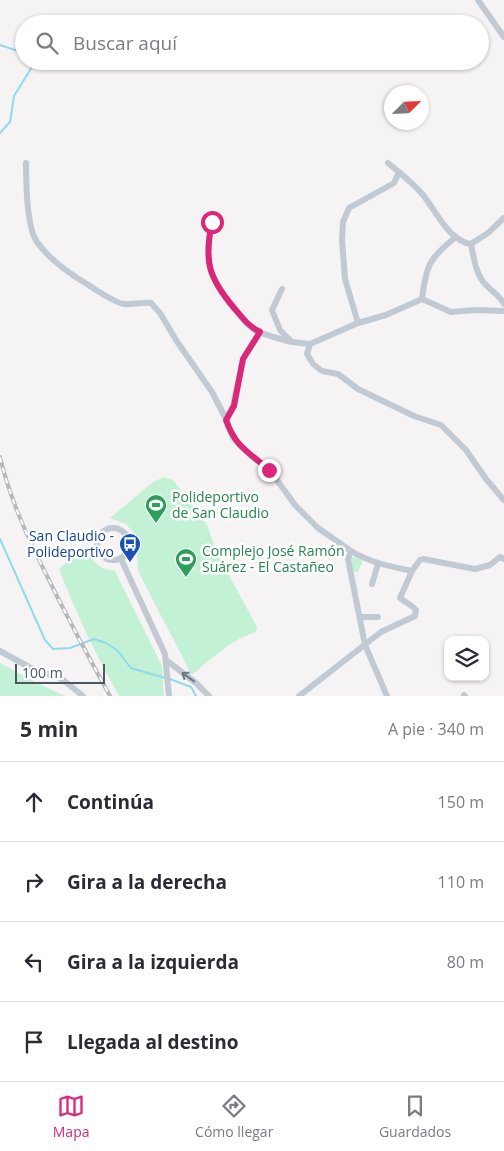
<!DOCTYPE html>
<html lang="es">
<meta charset="utf-8">
<style>
:root{--surface:#fff;--page:#f7f7f7;--text:#2b2b33;--muted:#7c7c81;--line:#e1e1e2;--accent:#db2777}
body{margin:0;font-family:"Open Sans",sans-serif;background:var(--page);color:var(--text)}
.controls{position:absolute;right:15px;bottom:15px;display:grid;overflow:hidden;border-radius:10px;box-shadow:0 1px 4px #0004}
.controls button{width:45px;height:45px;display:grid;place-items:center;padding:0;border:0;border-bottom:1px solid var(--line);background:var(--surface);color:var(--text);font:25px sans-serif}
.compass{position:absolute;left:384px;top:85px;width:45px;height:45px;border-radius:50%;background:var(--surface);box-shadow:0 1px 4px #0004;rotate:66deg}
.scale{position:absolute;left:15px;bottom:12px;width:90px;box-sizing:border-box;padding-left:5px;border:2px solid #4a5661;border-top:0;font-size:14px;line-height:18px;white-space:nowrap;color:#4a5661;-webkit-text-stroke:4px #fff;paint-order:stroke}
.stop{position:absolute;width:15px;height:15px;margin:-11px;border:4px solid #db2777;border-radius:50%;background:#fff}
.stop.end{background:#db2777;border-color:#fff;box-shadow:0 1px 5px #0008}
.list{margin:0;padding:0;list-style:none}
h2{display:flex;justify-content:space-between;align-items:center;height:65px;margin:0;padding:0 20px;font-size:21px}
h2 small{font-size:16px;font-weight:400;color:var(--muted)}
.list li{display:grid;grid-template-columns:32px 1fr auto;gap:15px;align-items:center;box-sizing:border-box;height:80px;padding:0 20px;border-top:1px solid var(--line)}
.list b{display:block;font-size:19px;white-space:nowrap}
.list em{font-size:16px;font-style:normal;color:var(--muted)}
.icon{flex:none;width:28px;height:28px;fill:none;stroke:currentColor;stroke-width:2;stroke-linecap:round;stroke-linejoin:round}
.map{position:relative;flex:none;width:504px;height:696px;overflow:hidden}
.search{position:absolute;background:var(--surface);box-shadow:0 1px 4px #0004;left:15px;right:15px;top:15px;height:55px;display:flex;align-items:center;gap:12px;box-sizing:border-box;padding:0 18px;border-radius:28px;color:var(--muted);font-size:19px}
.sheet{height:385px;background:var(--surface)}
nav{display:flex;justify-content:space-around;align-items:center;box-sizing:border-box;height:70px;border-top:1px solid var(--line);background:var(--surface);font-size:14px;color:var(--muted)}
nav a{display:grid;justify-items:center;gap:2px}
nav .on{color:var(--accent)}
.map>svg:first-child{display:block}
.green{fill:#c3f1d5}
.lines{fill:none;stroke-linecap:round;stroke-linejoin:round}
.stream{stroke:#90daee;stroke-width:2}
.minor{stroke:#c1cad2;stroke-width:6}
.rail-casing{stroke:#b5b8bd;stroke-width:4}
.rail{stroke:#fff;stroke-width:2;stroke-dasharray:5.5;stroke-linecap:butt}
.oneway{stroke:#6e7983}
.route{stroke:#db2777;stroke-width:6}
.labels{text-anchor:middle;stroke-width:5;stroke-linejoin:round;paint-order:stroke}
.leisure-label{font-size:14px;fill:#27864d;stroke:#fff;text-anchor:start}
.transit-label{font-size:14px;fill:#164399;stroke:#fff;text-anchor:end}
</style>
<div class="map">
<svg width="504" height="696" viewBox="0 0 504 696">
<rect width="100%" height="100%" fill="#f5f3f3"/>
<g class="green">
<path d="M164,477L173,480L207,525L218,555L257,627L256,632C235,637 209,660 193,674H190L185,662L138,571L137,541L135,534L126,524L110,518L153,482Z"/>
<path d="M87,546C91,562 99,569 115,571L162,666L164,696H119C96,655 76,613 59,569Z"/>
<path d="M355,557L363,561L357,573L352,570L351,558Z"/>
<path d="M0,663L33,681L65,696H0Z"/>
</g>
<g class="lines">
<g class="stream">
<path d="M0,45L24,53"/>
<path d="M0,133L10,122L14,96L32,67L29,61"/>
<path d="M0,539L45,640L53,649L70,648L94,639L106,643L117,650L131,668L165,678"/>
<path d="M170,679L191,687L196,696"/>
</g>
<g class="minor">
<path d="M478,0L504,37"/>
<path d="M26,163C26,182 27,228 37,242C49,259 70,274 87,284C94,289 116,303 124,304C128,305 144,302 151,303L160,313L176,340L212,392L226,419L233,438L251,456L269,469L295,505L318,528L351,551"/>
<path d="M388,163C400,173 413,183 423,195C436,211 449,241 471,244C474,259 476,276 487,286C494,293 500,296 504,304"/>
<path d="M212,221C204,261 207,276 234,307C239,314 245,323 252,328C263,336 279,338 292,342"/>
<path d="M471,244L488,233L504,218"/>
<path d="M282,289L272,310L280,330L292,342L310,344"/>
<path d="M422,299C426,266 429,258 456,237"/>
<path d="M504,311L475,310L451,312L422,299L386,315L358,323L310,344L307,354L313,364L322,371L338,374L358,389L414,416L441,425L466,450L486,479L504,500"/>
<path d="M358,323L345,279L342,240L343,222L349,208L394,183L399,172"/>
<path d="M226,419L233,406L243,359L260,331"/>
<circle cx="113" cy="544" r="16"/>
<path d="M121,559L165,654L169,696"/>
<path d="M372,584L378,564"/>
<path d="M360,617H378"/>
<path d="M0,651L29,667L62,679L83,696"/>
<path d="M166,660L196,683L209,696"/>
<path d="M464,695L465,696"/>
<path d="M299,696L381,632L415,616L416,610L413,607L400,598L412,571"/>
<path d="M387,696L365,645L348,559L351,551C371,563 389,566 412,571L420,560L423,559L475,569L490,565L500,557L504,559"/>
</g>
<g class="rail-casing">
<path id="rail" d="M0,457C10,499 27,536 46,574C66,615 88,656 110,696"/>
</g>
<use href="#rail" class="rail"/>
</g>
<defs><path id="oneway-shaft" d="M-6 0H5M1.5-3L5.5 0L1.5 3" fill="none" stroke-width="1.6" stroke-linecap="round" stroke-linejoin="round" transform="scale(1.25)"/></defs>
<use class="oneway" href="#oneway-shaft" transform="translate(188 677) rotate(-144)"/>
<g class="lines">
<path class="route" d="M212,222C204,261 208,277 234,308C242,317 248,326 260,332L243,359L234,406L226,420C236,448 248,451 269,470"/>
</g>
<defs>
<g id="stadium-pin" transform="scale(1.125)"><path d="M0 17L-7.5 6A9.5 9.5 0 1 1 7.5 6Z" fill="#2e9e5b" stroke="#fff"/><path d="M0-5a6.5 5 0 1 0 0 10a6.5 5 0 1 0 0-10ZM-3.5-1.8h7v3.6h-7Z" fill="#fff"/></g>
<g id="bus-pin" transform="scale(1.125)"><path d="M0 17L-7.5 6A9.5 9.5 0 1 1 7.5 6Z" fill="#1a4fb4" stroke="#fff"/><path d="M-5-6H5V4H4V6H2V4H-2V6H-4V4H-5ZM-3.5-4V0h7V-4ZM-3.5 1.2v1.5H-2V1.2ZM2 1.2v1.5H3.5V1.2Z" fill="#fff"/></g>
</defs>
<g fill-rule="evenodd">
<use href="#stadium-pin" x="156" y="505"/>
<use href="#bus-pin" x="130" y="544"/>
<use href="#stadium-pin" x="186" y="559"/>
</g>
<g class="labels">
<g class="leisure-label">
<text x="172" y="502">Polideportivo<tspan x="172" dy="16">de San Claudio</tspan></text>
<text x="202" y="556">Complejo José Ramón<tspan x="202" dy="16">Suárez - El Castañeo</tspan></text>
</g>
<g class="transit-label">
<text x="114" y="541">San Claudio -<tspan x="114" dy="16">Polideportivo</tspan></text>
</g>
</g>
</svg>
<div class="controls">
<button><svg class="icon" aria-label="layers" viewBox="0 0 24 24"><path d="M12 4l9 5-9 5-9-5zM3 14l9 5 9-5"/></svg></button>
</div>
<svg class="compass" viewBox="-18 -18 36 36"><path d="M0-13l5 13h-10z" fill="#e53935"/><path d="M0 13l5-13h-10z" fill="#7c7c81"/></svg>
<div class="scale">100 m</div>
<div class="stop" style="left:212px;top:222px"></div>
<div class="stop end" style="left:269px;top:470px"></div>
<div class="search"><svg class="icon" aria-label="search" viewBox="0 0 24 24"><circle cx="10" cy="10" r="6"/><path d="M15 15l6 6"/></svg>Buscar aquí</div>
</div>
<section class="sheet">
<h2>5 min<small>A pie · 340 m</small></h2>
<ul class="list">
<li><svg class="icon" aria-label="ahead" viewBox="0 0 24 24"><path d="M12 20V5M6 11l6-6 6 6"/></svg><div><b>Continúa</b></div><em>150 m</em></li>
<li><svg class="icon" aria-label="right" viewBox="0 0 24 24"><path d="M7 20v-9h11M14 6l5 5-5 5"/></svg><div><b>Gira a la derecha</b></div><em>110 m</em></li>
<li><svg class="icon" aria-label="left" viewBox="0 0 24 24"><path d="M17 20v-9H6M10 6l-5 5 5 5"/></svg><div><b>Gira a la izquierda</b></div><em>80 m</em></li>
<li><svg class="icon" aria-label="arrive" viewBox="0 0 24 24"><path d="M6 21V4h12l-3 4 3 4H6"/></svg><div><b>Llegada al destino</b></div></li>
</ul>
</section>
<nav>
<a class="on"><svg class="icon" aria-label="map" viewBox="0 0 24 24"><path d="M3 6l6-2 6 2 6-2v14l-6 2-6-2-6 2zM9 4v14M15 6v14"/></svg>Mapa</a>
<a><svg class="icon" aria-label="directions" viewBox="0 0 24 24"><path d="M12 3l9 9-9 9-9-9zM9 14v-3h6M13 9l2 2-2 2"/></svg>Cómo llegar</a>
<a><svg class="icon" aria-label="saved" viewBox="0 0 24 24"><path d="M7 4h10v16l-5-4-5 4z"/></svg>Guardados</a>
</nav>
